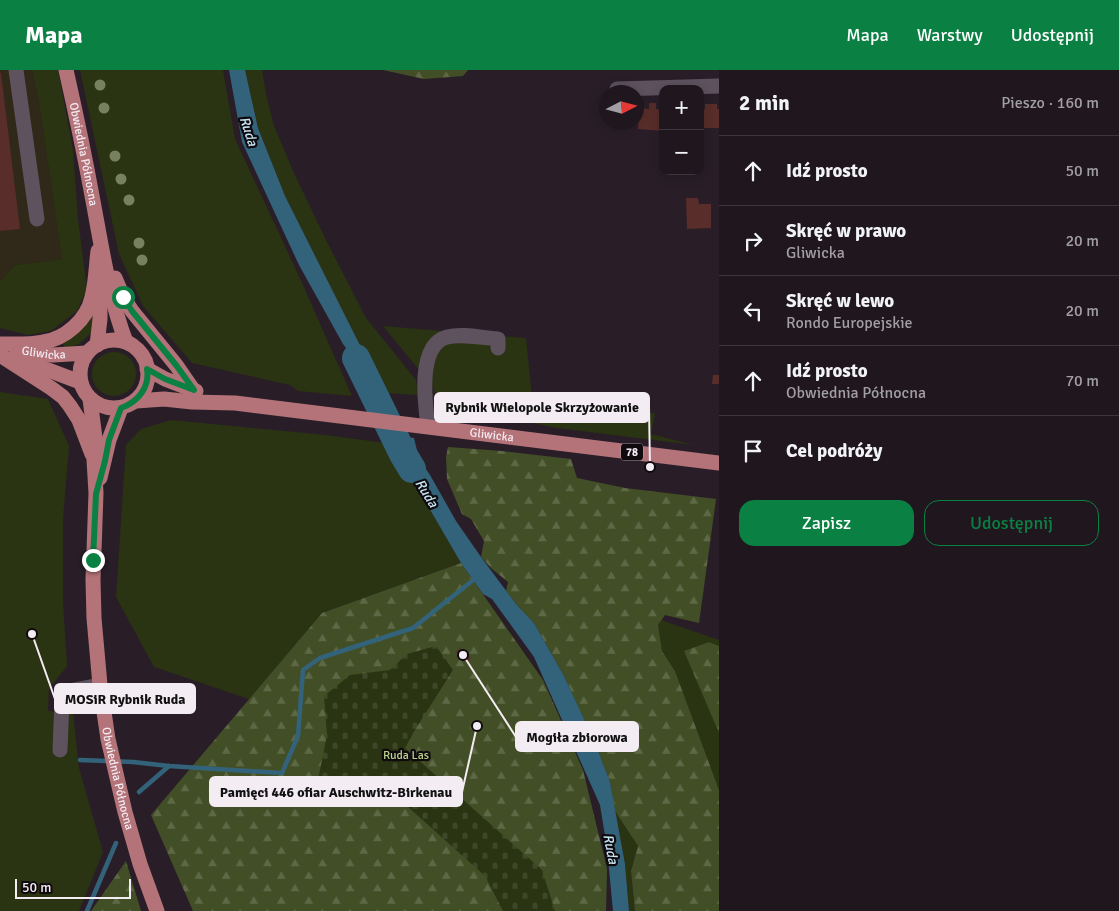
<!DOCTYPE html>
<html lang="pl">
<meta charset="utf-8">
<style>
:root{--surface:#1f161e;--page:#2c232b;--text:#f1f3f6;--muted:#a19fa4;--line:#3c353c;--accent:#0b8043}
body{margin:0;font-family:Signika,sans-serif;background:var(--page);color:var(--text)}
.controls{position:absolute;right:15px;top:15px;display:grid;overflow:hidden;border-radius:10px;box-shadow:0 2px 12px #0003}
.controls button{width:45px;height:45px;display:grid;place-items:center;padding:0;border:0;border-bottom:1px solid var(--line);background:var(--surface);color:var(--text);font:25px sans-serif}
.compass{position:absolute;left:599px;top:15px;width:45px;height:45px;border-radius:50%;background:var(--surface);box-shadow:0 2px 12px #0003;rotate:84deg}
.scale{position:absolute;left:15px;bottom:12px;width:116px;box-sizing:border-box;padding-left:5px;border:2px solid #f4ecf3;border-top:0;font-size:14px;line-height:18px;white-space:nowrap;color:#f4ecf3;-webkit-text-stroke:4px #0f0a0e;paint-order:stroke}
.stop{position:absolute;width:15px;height:15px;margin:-11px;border:4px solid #0b8043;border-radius:50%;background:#fff}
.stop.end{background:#0b8043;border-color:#fff;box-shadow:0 1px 5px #0008}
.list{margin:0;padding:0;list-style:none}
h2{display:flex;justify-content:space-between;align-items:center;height:65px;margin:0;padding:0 20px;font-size:21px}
h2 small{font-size:16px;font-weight:400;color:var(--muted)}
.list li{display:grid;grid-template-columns:32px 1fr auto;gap:15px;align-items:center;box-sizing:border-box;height:70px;padding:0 20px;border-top:1px solid var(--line)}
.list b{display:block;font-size:19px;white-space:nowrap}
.list p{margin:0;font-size:16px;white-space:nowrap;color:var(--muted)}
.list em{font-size:16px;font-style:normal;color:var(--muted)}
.actions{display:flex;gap:10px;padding:15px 20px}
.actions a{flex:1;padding:11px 0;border:1px solid var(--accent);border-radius:15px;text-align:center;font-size:18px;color:var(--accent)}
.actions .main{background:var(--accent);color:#fff}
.icon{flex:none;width:28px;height:28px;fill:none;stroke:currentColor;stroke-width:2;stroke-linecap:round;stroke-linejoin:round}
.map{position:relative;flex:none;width:719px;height:841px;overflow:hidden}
header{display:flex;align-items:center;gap:30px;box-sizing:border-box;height:70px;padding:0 25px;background:var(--accent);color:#fff}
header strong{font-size:24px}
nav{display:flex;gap:28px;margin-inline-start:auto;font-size:18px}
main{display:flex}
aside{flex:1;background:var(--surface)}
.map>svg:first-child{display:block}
.commercial{fill:#302818}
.grass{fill:#2a3312}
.forest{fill:url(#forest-firs)}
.cemetery{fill:url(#cemetery-stones)}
.water{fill:#33637a}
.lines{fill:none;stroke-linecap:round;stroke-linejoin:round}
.stream{stroke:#33637a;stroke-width:4.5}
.river{stroke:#33637a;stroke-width:28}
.building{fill:#582d2a}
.minor{stroke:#5f525f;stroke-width:15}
.major{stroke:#b47379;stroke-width:15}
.tree{fill:#798060}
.route{stroke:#0b8043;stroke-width:6}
.labels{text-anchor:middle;stroke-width:4.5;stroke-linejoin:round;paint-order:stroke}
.shield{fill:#0f0a0e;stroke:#afa8ae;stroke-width:1}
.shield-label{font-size:11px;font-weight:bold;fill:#f4ecf3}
.street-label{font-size:12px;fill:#f4ecf3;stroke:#0f0a0e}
.park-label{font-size:12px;fill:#bbd18d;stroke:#0f0a0e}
.water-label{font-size:14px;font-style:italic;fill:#c8e6f5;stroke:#0f0a0e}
.leader{fill:none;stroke:#f4ecf3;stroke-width:2}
.callout-dot{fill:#f4ecf3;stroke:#0f0a0e;stroke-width:2}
.callout{fill:#f4ecf3;stroke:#f4ecf3;stroke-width:2}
.callout-label{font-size:14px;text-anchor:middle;font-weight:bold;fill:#111}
</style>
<header>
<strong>Mapa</strong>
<nav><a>Mapa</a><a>Warstwy</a><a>Udostępnij</a></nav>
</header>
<main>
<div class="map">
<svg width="719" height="841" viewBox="0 0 719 841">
<defs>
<pattern id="forest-firs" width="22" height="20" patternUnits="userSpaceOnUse" patternTransform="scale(1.25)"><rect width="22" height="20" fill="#424f26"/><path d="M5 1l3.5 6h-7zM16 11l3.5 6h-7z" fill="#5e6846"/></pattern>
<pattern id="cemetery-stones" width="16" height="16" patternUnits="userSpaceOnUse" patternTransform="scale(1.25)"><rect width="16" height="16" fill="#2a3312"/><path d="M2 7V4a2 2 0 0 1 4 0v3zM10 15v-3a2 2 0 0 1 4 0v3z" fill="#3f4729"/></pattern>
</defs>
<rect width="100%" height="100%" fill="#291e28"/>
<path class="commercial" d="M0,0H32L39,33L62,189L15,195L0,214Z"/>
<g class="grass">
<path d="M32,0H58L73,80L78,149L87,219L77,241L51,261L28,265L0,258V212L15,195L62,189L39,33Z"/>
<path d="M80,0H223L235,69L298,204L352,326L298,321L290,315L192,293L143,236L119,184Z"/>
<path d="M245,0H262L266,24L274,56L294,103L326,170L366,248L416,310L418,325L384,323L285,126L258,58Z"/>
<path d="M94,237L92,262L79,274L64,280L63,272Z"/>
<path d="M383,256L526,268L533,338L655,343L651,364L694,375L557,358L438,334L433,317Z"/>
<circle cx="114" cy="304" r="22"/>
<path d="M0,322L48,329L69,376L63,449V532L67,596L49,619L48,641L73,643L79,698L103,782L79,841H0Z"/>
<path d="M171,350L326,365L392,374L461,493L322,543L249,629L154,597L116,527L126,375L141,359Z"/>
<path d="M661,550L719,570V576L709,572L685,581L719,663V720L675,601L662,581L658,555Z"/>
<path d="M615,741L638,776L631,801L635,841H629L625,794Z"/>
</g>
<g class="forest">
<path d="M383,0H468L463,6L424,9Z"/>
<path d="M448,377L502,381L571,389L577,408L625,418L716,429L699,553L665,545L658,555L662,581L675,601L719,720V841H635L631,801L638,776L615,741L610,712L599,683L564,606L534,553L516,534L506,521L508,512L492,499L481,487L484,471L471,449L462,444L447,409L446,387Z"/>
<path d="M461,493L543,610L583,700L607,799L606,841H193L151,745L322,543Z"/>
<path d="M709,572L719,576V663L684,581Z"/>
<path d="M126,791L141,841H91Z"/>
</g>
<path class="cemetery" d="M436,576L453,600L415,660L405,678L542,800L555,841H503L485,806L377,709L317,715L327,665L324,626L350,605L390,600L407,584Z"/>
<g class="water">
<path d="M229,0H245L258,58L285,126L384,323L359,321C360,301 355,290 343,274L299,195L242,72Z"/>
<path d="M381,363L414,368L419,389L430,405L456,451L481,487L516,534L534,553L564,606L583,647L599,683L610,712L625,794L629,841H613L607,778L600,735L534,587L492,529L483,524L461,493L414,412Z"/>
</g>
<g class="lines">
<g class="stream">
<path d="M80,690L133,692L169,696L282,703L298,666L303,600L320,588L413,558L477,507"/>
<path d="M139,722L169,696"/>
<path d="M87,841L116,773"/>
</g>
<path class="river" d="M356,288L403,384L412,399"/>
</g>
<g class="building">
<path d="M0,3H1L20,159L0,161Z"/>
<path d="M649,33H656V39L661,40V48L663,49V61L638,59L639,38L649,39Z"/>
<path d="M705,34H717V39H719V58H700V39H705Z"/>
<path d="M686,128H698L699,134H711V158L687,159Z"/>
<path d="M713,305H719V314H712Z"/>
<path d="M460,578L471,588L467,593L456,582Z"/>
</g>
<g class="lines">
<g class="minor">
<path d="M16,0L37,149"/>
<path d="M617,19L719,16"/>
<path d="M428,356C425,333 417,275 447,267C463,263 482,268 498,269V278"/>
<path d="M60,680L62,630L74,620L100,615"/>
</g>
<g class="major">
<path id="s1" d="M66,0C76,44 85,87 93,131C102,179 109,227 126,272"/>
<path d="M115,208L123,227L132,241L176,295L194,321"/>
<circle cx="114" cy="304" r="34"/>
<path d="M0,274C14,274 29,275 43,272C65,269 87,250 92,227C96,212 96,196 98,181"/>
<path d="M97,275L100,249V216"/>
<path id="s2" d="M19,280L53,285L87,283"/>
<path d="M0,285L51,318L63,327L70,336L79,350L92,384"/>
<path d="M14,287L80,312"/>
<path d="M147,299L165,309L196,321"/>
<path id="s3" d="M90,329L95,368L94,390L96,423L93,510L94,548L100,615L108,669L125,742L140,794L157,841"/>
<path id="s4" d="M136,331L164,329L192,332L235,333L719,393"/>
<path d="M100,408L109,370L121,338"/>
</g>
</g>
<g class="tree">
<circle cx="100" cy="15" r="5.5"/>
<circle cx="104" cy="38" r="5.5"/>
<circle cx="115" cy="86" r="5.5"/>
<circle cx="121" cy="109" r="5.5"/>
<circle cx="129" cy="130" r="5.5"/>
<circle cx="139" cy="173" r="5.5"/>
<circle cx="142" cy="190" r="5.5"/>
</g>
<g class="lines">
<path class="route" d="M93,490L96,424L105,391L109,370L121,338C138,332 150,317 147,299L165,309L194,320L176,295L132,241L123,227"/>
</g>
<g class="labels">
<rect class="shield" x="621" y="373.5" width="22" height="17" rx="4"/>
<g class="shield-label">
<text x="632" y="386">78</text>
</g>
<g class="street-label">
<text dy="4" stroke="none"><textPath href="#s1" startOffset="86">Obwiednia Północna</textPath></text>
<text dy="4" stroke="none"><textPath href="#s2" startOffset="25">Gliwicka</textPath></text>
<text dy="4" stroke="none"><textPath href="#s4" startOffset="358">Gliwicka</textPath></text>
<text dy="4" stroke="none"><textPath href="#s3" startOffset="382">Obwiednia Północna</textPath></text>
</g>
<g class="park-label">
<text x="406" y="689">Ruda Las</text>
</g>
<g class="water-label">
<text transform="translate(249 61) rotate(72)" y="5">Ruda</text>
<text transform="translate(427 423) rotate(58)" y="5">Ruda</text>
<text transform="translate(611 779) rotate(79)" y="5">Ruda</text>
</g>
</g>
<path class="leader" d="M650 397L649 337M32 564L55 629M463 585L516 667M477 656L462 722"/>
<g class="callout-dot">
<circle cx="650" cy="397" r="5"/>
<circle cx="32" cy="564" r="5"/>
<circle cx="463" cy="585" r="5"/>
<circle cx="477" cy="656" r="5"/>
</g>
<g class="callout">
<rect x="435" y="323" width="214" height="29" rx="5"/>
<rect x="55" y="614" width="140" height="29" rx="5"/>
<rect x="516" y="652" width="122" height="29" rx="5"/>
<rect x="210" y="707" width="252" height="29" rx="5"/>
</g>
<g class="callout-label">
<text x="542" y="342">Rybnik Wielopole Skrzyżowanie</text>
<text x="125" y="634">MOSiR Rybnik Ruda</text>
<text x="577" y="672">Mogiła zbiorowa</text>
<text x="336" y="727">Pamięci 446 ofiar Auschwitz-Birkenau</text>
</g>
</svg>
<div class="controls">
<button>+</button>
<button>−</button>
</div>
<svg class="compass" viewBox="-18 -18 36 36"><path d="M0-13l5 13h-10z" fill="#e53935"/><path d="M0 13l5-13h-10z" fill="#a19fa4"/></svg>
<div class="scale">50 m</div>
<div class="stop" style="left:123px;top:227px"></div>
<div class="stop end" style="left:93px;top:490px"></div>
</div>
<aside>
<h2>2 min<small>Pieszo · 160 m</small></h2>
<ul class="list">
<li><svg class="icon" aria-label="ahead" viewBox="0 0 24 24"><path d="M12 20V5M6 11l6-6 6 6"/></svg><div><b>Idź prosto</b></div><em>50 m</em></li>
<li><svg class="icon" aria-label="right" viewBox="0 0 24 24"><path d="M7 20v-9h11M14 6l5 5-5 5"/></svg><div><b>Skręć w prawo</b><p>Gliwicka</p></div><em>20 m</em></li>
<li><svg class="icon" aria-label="left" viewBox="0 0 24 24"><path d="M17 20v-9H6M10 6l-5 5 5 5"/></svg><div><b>Skręć w lewo</b><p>Rondo Europejskie</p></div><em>20 m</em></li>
<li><svg class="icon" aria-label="ahead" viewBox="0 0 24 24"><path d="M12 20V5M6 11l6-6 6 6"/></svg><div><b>Idź prosto</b><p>Obwiednia Północna</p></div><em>70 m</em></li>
<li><svg class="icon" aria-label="arrive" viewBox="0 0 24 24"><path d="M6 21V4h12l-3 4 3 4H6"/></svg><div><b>Cel podróży</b></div></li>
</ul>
<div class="actions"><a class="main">Zapisz</a><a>Udostępnij</a></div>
</aside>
</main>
